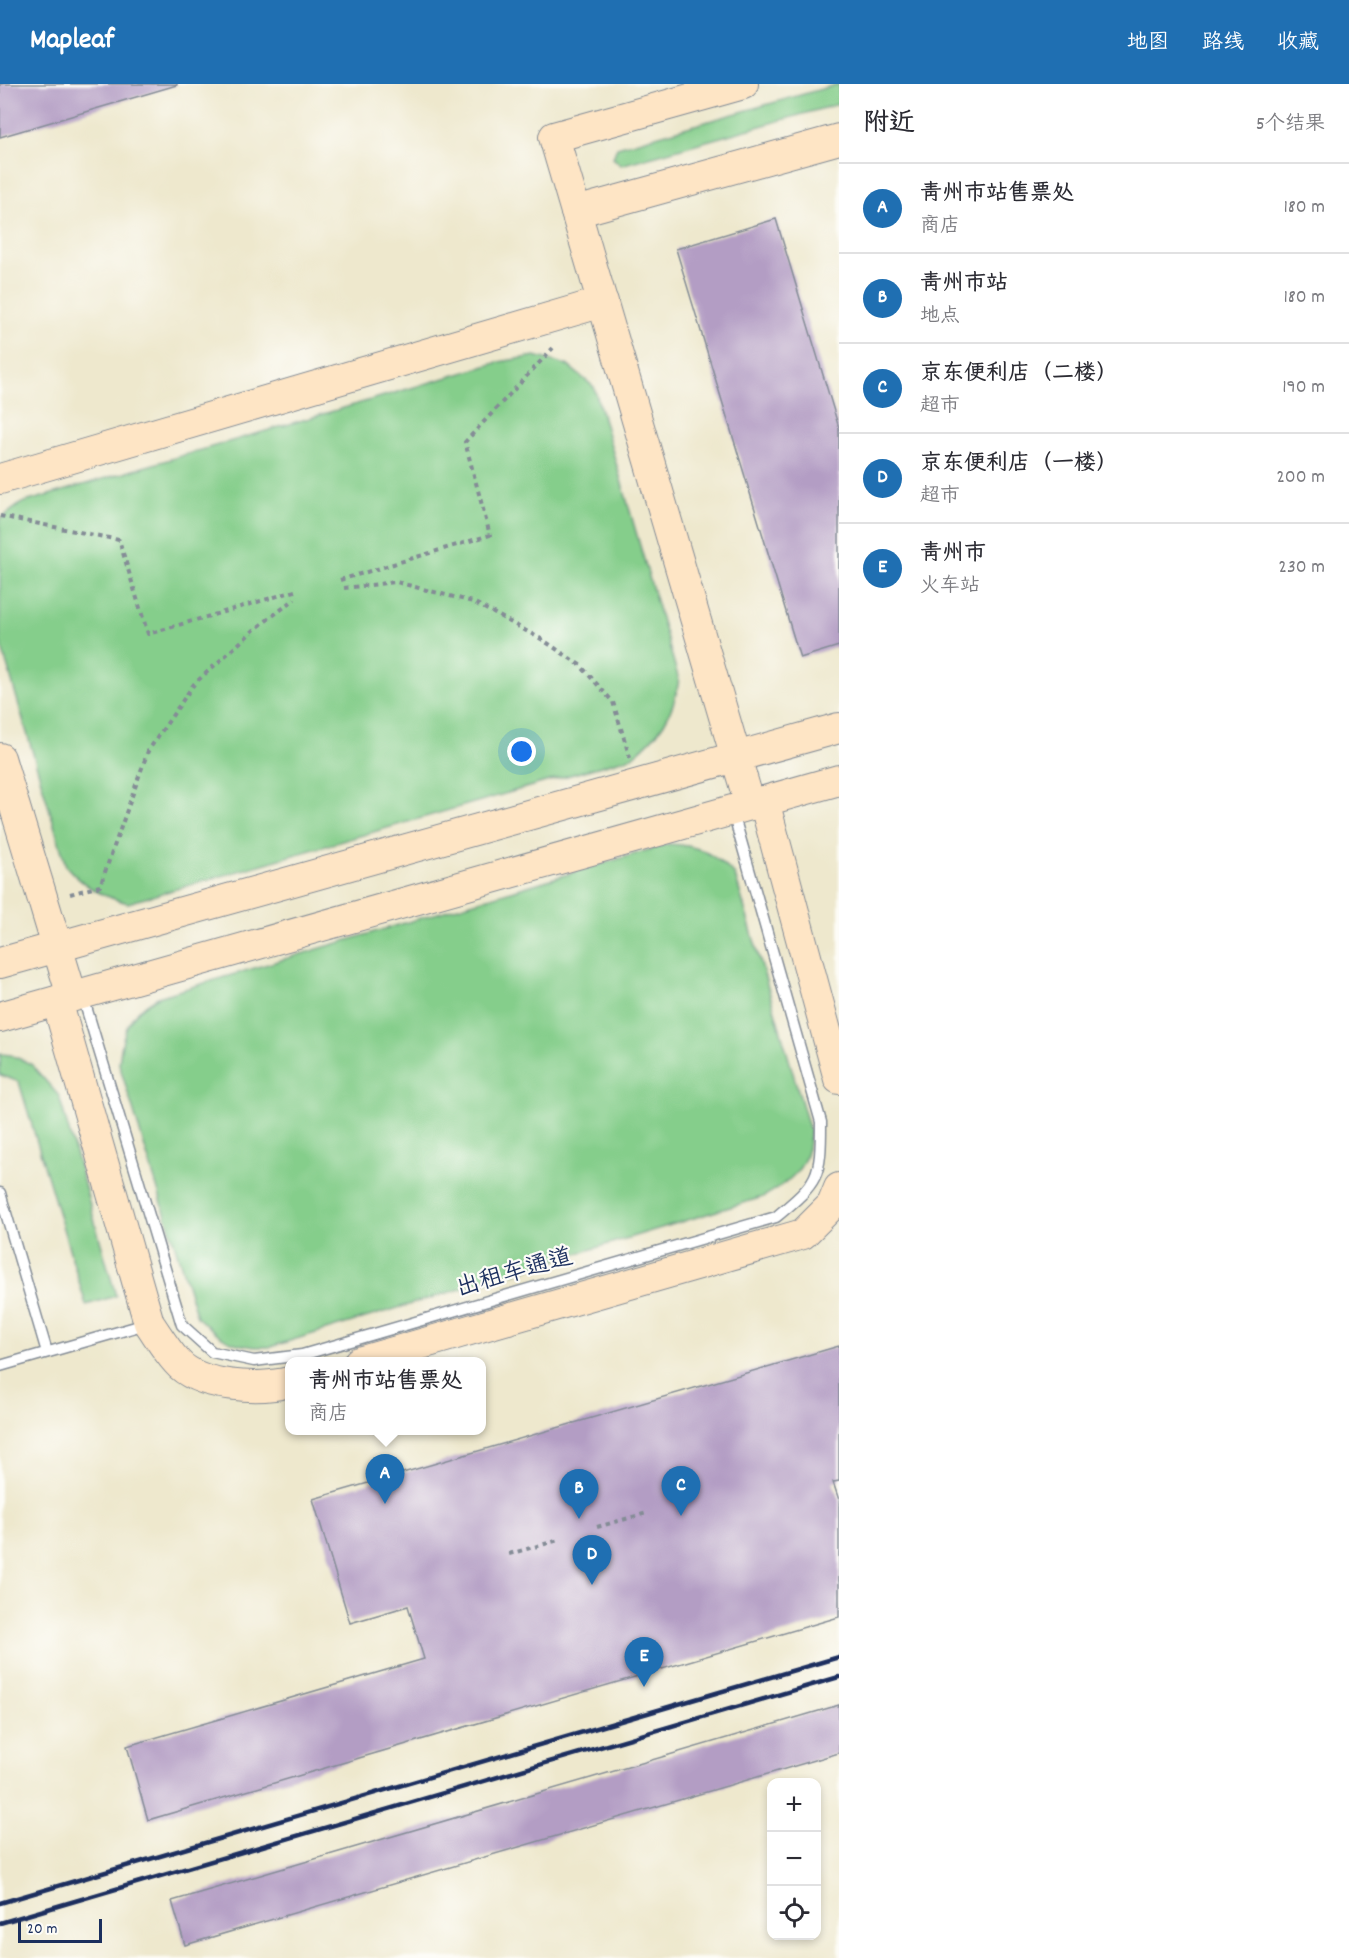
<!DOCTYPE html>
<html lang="zh">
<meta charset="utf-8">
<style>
:root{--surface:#fff;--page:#f2f2f3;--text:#2b2b33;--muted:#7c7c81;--line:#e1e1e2;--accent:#1f6fb2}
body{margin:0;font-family:Dekko,"LXGW WenKai TC",sans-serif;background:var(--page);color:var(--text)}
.controls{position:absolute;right:18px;bottom:18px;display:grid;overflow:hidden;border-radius:12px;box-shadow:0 3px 9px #0003}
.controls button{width:54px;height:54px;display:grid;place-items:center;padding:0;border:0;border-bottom:2px solid var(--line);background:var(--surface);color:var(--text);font:30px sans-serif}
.scale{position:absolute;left:18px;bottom:15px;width:84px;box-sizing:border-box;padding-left:6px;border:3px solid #1b2f5e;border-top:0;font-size:16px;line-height:21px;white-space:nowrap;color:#1b2f5e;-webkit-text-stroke:4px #fdfcf7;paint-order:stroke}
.you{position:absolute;left:522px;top:668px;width:21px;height:21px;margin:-15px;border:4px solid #fff;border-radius:50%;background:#1a73e8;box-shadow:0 0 0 9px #1a73e833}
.badge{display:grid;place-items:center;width:39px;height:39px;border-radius:50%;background:var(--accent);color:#fff;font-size:20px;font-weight:700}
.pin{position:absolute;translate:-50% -50px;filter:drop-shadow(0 2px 3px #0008)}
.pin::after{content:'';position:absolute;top:32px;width:21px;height:18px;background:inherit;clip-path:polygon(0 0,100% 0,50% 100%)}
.popup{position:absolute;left:285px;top:1273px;width:201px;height:78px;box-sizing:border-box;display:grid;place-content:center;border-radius:12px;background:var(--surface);filter:drop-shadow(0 2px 4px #0005);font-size:20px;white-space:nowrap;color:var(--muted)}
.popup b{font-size:22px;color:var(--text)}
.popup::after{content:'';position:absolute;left:50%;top:100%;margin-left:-12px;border:12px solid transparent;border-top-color:var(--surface)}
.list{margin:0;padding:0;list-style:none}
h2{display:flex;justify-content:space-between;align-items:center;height:78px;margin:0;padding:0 24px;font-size:26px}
h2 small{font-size:20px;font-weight:400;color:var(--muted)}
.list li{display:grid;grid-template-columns:39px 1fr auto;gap:18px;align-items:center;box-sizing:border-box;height:90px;padding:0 24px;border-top:2px solid var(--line)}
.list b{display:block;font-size:22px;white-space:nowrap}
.list p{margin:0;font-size:20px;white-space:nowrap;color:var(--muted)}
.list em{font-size:20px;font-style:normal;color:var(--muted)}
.icon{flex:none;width:33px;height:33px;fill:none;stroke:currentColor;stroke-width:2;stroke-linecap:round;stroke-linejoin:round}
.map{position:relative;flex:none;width:839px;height:1874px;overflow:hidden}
header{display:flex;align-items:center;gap:36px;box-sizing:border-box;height:84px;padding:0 30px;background:var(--accent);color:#fff}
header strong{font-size:28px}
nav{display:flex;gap:33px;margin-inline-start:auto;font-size:21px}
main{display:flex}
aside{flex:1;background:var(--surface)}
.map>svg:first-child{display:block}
.green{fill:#85ce8b;stroke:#507e74;stroke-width:1.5}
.building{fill:#b39dc4}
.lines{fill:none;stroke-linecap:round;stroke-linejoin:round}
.lane-casing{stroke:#848c96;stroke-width:13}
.secondary-casing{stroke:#848c96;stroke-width:32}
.path{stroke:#848c96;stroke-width:4;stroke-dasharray:4.5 4.5;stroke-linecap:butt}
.lane{stroke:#fff;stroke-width:10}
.secondary{stroke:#fee5c5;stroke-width:30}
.rail{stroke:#1b2f5e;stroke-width:4.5}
.labels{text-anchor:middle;stroke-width:4.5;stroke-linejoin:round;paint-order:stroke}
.street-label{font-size:24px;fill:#1b2f5e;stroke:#fdfcf7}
</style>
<header>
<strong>Mapleaf</strong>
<nav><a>地图</a><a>路线</a><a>收藏</a></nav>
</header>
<main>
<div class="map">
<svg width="839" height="1874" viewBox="0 0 839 1874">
<rect width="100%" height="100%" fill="#fdfcf7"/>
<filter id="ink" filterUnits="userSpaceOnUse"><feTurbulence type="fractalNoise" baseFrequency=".0167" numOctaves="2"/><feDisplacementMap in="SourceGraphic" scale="12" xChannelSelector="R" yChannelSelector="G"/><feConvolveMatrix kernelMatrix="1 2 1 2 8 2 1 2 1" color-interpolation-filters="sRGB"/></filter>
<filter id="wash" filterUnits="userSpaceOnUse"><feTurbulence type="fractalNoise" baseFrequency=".008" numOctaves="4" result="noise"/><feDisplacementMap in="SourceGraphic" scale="24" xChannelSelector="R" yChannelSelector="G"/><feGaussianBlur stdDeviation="1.35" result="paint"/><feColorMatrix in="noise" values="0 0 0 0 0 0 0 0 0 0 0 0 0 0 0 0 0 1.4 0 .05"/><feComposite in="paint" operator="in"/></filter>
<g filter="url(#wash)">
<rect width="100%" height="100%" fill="#eee8cd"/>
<g class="green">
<path d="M839,0V20L621,81L613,74L617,63Z"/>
<path d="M535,272L567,281L594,303L679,596C673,633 660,650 632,673L128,819C101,812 84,803 66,782L0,557V435L22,419L499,278Z"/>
<path d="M668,760C700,761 712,769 735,791L810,1047C809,1083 793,1096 763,1113L270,1263C235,1264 223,1257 197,1233L119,980C123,944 127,931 158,913Z"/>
<path d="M0,970L11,971L31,980L59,1012L116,1212L86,1221L19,998L0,991Z"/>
</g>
<g id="blocks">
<g class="building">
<path d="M0,0H177V1L0,53Z"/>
<path d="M776,135L839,344V562L800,574L676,165Z"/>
<path d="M839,1262V1397L833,1398L839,1416V1533L148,1736L127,1662L424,1575L408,1522L350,1539L313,1415Z"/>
<path d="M839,1621V1669L185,1861L172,1817Z"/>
</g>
</g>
</g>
<g filter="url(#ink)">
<use href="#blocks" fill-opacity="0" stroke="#848c96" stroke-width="1.5"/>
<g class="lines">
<g class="lane-casing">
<g id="lane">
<path d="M83,913L182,1241L212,1268L254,1277L302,1271L776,1133C819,1097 821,1094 821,1038L733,729"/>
<path d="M0,1109L47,1268"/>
<path d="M0,1282L146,1240"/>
</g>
</g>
<g class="secondary-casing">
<g id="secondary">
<path d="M743,0L554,53L750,721"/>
<path d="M576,128L839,55"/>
<path d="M0,395L603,218"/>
<path d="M0,674L72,912"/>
<path d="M764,717L839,995"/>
<path d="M0,879L839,644"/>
<path d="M57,917L149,1239C158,1252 166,1266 177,1278C198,1303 260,1306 289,1298"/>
<path d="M0,933L839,696"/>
<path d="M359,1278L803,1150L832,1121L839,1104"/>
</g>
</g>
<g class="path">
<path d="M0,432L119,456L148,550L295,507"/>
<path d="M340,496L490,451L465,358L553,264"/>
<path d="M344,504L396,498L473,518L543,556L580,581L613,618L630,674"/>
<path d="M70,810L100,802L148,667L194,600L254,546L295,515"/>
<path d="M597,1443L647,1429"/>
<path d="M509,1470L559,1456"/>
</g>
<use href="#lane" class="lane"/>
<use href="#secondary" class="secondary"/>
<g class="rail">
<path d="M0,1819L839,1573"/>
<path d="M0,1839L839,1593"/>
</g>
</g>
</g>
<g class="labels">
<g class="street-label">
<text transform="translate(514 1187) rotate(-16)" y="8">出租车通道</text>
</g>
</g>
</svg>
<div class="controls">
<button>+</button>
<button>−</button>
<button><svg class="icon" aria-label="locate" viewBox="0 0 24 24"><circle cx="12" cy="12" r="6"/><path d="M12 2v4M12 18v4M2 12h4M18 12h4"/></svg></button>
</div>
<div class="scale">20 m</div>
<div class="you"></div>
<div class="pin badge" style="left:385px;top:1420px">A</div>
<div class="popup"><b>青州市站售票处</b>商店</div>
<div class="pin badge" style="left:579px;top:1435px">B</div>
<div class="pin badge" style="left:681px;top:1432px">C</div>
<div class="pin badge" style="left:592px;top:1501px">D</div>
<div class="pin badge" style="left:644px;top:1603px">E</div>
</div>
<aside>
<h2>附近<small>5个结果</small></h2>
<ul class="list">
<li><span class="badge">A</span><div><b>青州市站售票处</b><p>商店</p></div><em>180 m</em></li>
<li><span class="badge">B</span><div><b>青州市站</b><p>地点</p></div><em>180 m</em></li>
<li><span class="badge">C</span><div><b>京东便利店（二楼）</b><p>超市</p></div><em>190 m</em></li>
<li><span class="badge">D</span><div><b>京东便利店（一楼）</b><p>超市</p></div><em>200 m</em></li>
<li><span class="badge">E</span><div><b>青州市</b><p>火车站</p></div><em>230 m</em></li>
</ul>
</aside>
</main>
